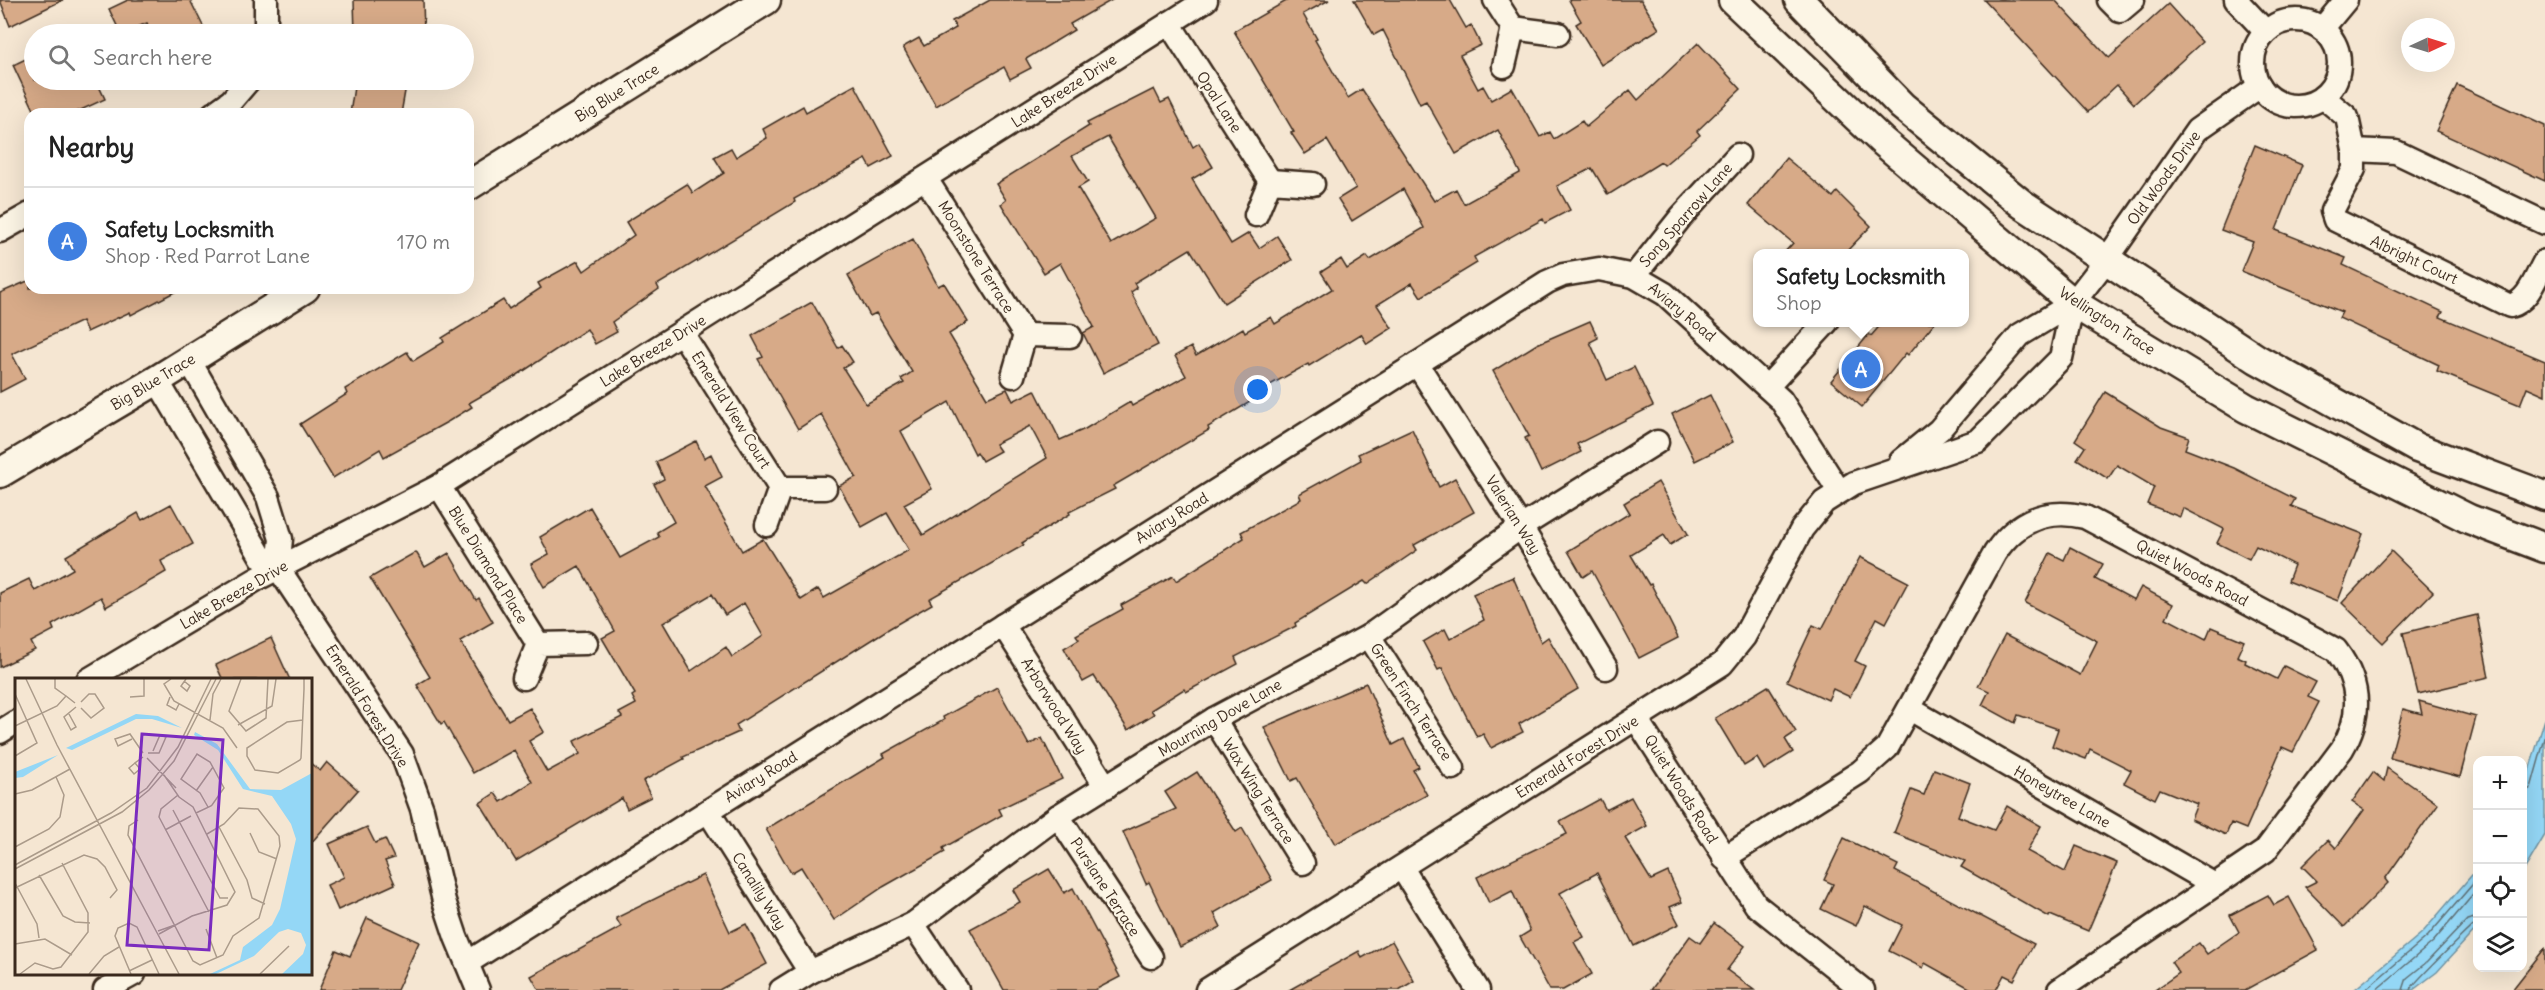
<!DOCTYPE html>
<meta charset="utf-8">
<style>
:root{--surface:#fff;--page:#f2f2f2;--text:#222;--muted:#767676;--line:#e0e0e0;--accent:#ea580c}
body{margin:0;font-family:Delius,sans-serif;background:var(--page);color:var(--text)}
.controls{position:absolute;right:18px;bottom:18px;display:grid;overflow:hidden;border-radius:12px;box-shadow:0 6px 24px #0002}
.controls button{width:54px;height:54px;display:grid;place-items:center;padding:0;border:0;border-bottom:2px solid var(--line);background:var(--surface);color:var(--text);font:30px sans-serif}
.compass{position:absolute;left:2401px;top:18px;width:54px;height:54px;border-radius:50%;background:var(--surface);box-shadow:0 6px 24px #0002;rotate:86deg}
.you{position:absolute;left:1258px;top:390px;width:21px;height:21px;margin:-15px;border:4px solid #fff;border-radius:50%;background:#1a73e8;box-shadow:0 0 0 9px #1a73e833}
.badge{display:grid;place-items:center;width:39px;height:39px;border-radius:50%;background:var(--accent);color:#fff;font-size:20px;font-weight:700}
.pin{position:absolute;translate:-50% -50%;border:3px solid #fff;box-shadow:0 2px 6px #0006}
.popup{position:absolute;left:1753px;top:249px;width:216px;height:78px;box-sizing:border-box;display:grid;place-content:center;border-radius:12px;background:var(--surface);filter:drop-shadow(0 2px 4px #0005);font-size:20px;white-space:nowrap;color:var(--muted)}
.popup b{font-size:22px;color:var(--text)}
.popup::after{content:'';position:absolute;left:50%;top:100%;margin-left:-12px;border:12px solid transparent;border-top-color:var(--surface)}
.list{margin:0;padding:0;list-style:none}
h2{display:flex;justify-content:space-between;align-items:center;height:78px;margin:0;padding:0 24px;font-size:26px}
h2 small{font-size:20px;font-weight:400;color:var(--muted)}
.list li{display:grid;grid-template-columns:39px 1fr auto;gap:18px;align-items:center;box-sizing:border-box;height:108px;padding:0 24px;border-top:2px solid var(--line)}
.list b{display:block;font-size:22px;white-space:nowrap}
.list p{margin:0;font-size:20px;white-space:nowrap;color:var(--muted)}
.list em{font-size:20px;font-style:normal;color:var(--muted)}
.icon{flex:none;width:33px;height:33px;fill:none;stroke:currentColor;stroke-width:2;stroke-linecap:round;stroke-linejoin:round}
.map{position:relative;flex:none;width:2545px;height:990px;overflow:hidden}
.search{position:absolute;background:var(--surface);box-shadow:0 6px 24px #0002;left:24px;top:24px;width:450px;height:66px;display:flex;align-items:center;gap:15px;box-sizing:border-box;padding:0 21px;border-radius:33px;color:var(--muted);font-size:22px}
.panel{position:absolute;background:var(--surface);box-shadow:0 6px 24px #0002;left:24px;top:108px;width:450px;height:186px;border-radius:18px}
.map>svg:first-child{display:block}
.water{fill:#94d7f6;stroke:#7092a0;stroke-width:1.5}
.lines{fill:none;stroke-linecap:round;stroke-linejoin:round}
.shore{stroke:#5f6f74;stroke-width:1.5}
.building{fill:#d7aa88;stroke:#3b2a1e;stroke-width:1.5;fill-rule:evenodd}
.minor-casing{stroke:#3b2a1e;stroke-width:27}
.tertiary-casing{stroke:#3b2a1e;stroke-width:33}
.minor{stroke:#fcf5e5;stroke-width:22}
.tertiary{stroke:#fcf5e5;stroke-width:28}
.labels{text-anchor:middle;stroke-width:4.5;stroke-linejoin:round;paint-order:stroke}
.street-label{font-size:15px;fill:#3b2a1e;stroke:#fcf5e5}
.inset-road{fill:none;stroke:#ab9b8a;stroke-width:1.5}
.view{fill:#7b2cbf;fill-opacity:0.15;stroke:#7b2cbf;stroke-width:3}
.inset-edge{fill:none;stroke:#3b2a1e;stroke-width:3}
</style>
<div class="map">
<svg width="2545" height="990" viewBox="0 0 2545 990">
<rect width="100%" height="100%" fill="#f5e6d2"/>
<filter id="ink" filterUnits="userSpaceOnUse"><feTurbulence type="fractalNoise" baseFrequency=".0167" numOctaves="2"/><feDisplacementMap in="SourceGraphic" scale="12" xChannelSelector="R" yChannelSelector="G"/><feConvolveMatrix kernelMatrix="1 2 1 2 8 2 1 2 1" color-interpolation-filters="sRGB"/></filter>
<g filter="url(#ink)">
<g class="water">
<path d="M2545,719V835L2523,872V790Z"/>
<path d="M2477,869V928L2437,972L2413,990H2354L2423,932Z"/>
</g>
<g class="lines">
<g class="shore">
<path d="M2522,793L2531,788L2545,738"/>
<path d="M2365,990L2428,936L2478,878"/>
<path d="M2376,990L2433,942L2478,889"/>
<path d="M2403,990L2407,978L2427,962L2467,920L2478,917"/>
<path d="M2410,990C2411,985 2462,936 2471,927L2478,925"/>
</g>
</g>
<g class="building">
<path d="M0,0H63L10,26Z"/>
<path d="M128,0H190L207,34H152L147,23L121,34L109,9Z"/>
<path d="M354,0H423L424,34H355Z"/>
<path d="M990,0H1112L1070,24L1074,30L1026,59L1031,68L1010,79L1004,67L936,106L903,47L919,38L924,46L956,28L952,21Z"/>
<path d="M1288,0H1329L1303,14L1317,39L1315,40L1348,98L1362,89L1434,201L1456,189L1464,204L1520,173L1498,130L1456,154L1426,101L1420,104L1383,30L1374,35L1354,0H1450L1466,28L1471,25L1481,45L1460,55L1478,89L1483,86L1491,100L1512,88L1540,137L1550,132L1554,139L1582,121L1586,127L1630,90L1638,100L1698,43L1741,89L1697,131L1700,135L1664,165L1661,162L1608,195L1592,168L1557,186L1570,210L1545,223L1543,219L1474,257L1477,263L1421,297L1412,283L1377,305L1392,328L1367,344L1361,334L1309,366L1308,364L1252,395L1255,399L1208,427L1209,430L1113,486L1115,489L1069,512L1070,514L1022,543L1024,545L929,599L932,604L890,628L736,725L739,732L683,757L684,759L643,781L651,797L627,809L622,798L516,861L480,803L495,793L501,802L532,782L514,750L473,773L444,722L441,724L417,685L430,677L370,578L416,552L425,567L449,553L476,600L479,598L493,622L460,641L508,720L530,708L544,732L529,741L547,772L580,754L574,741L622,717L619,713L636,704L632,696L635,694L602,638L615,631L579,566L544,587L531,564L549,554L540,537L590,507L620,558L659,537L657,532L674,522L654,484L664,479L656,462L696,441L704,458L711,454L722,477L705,486L742,551L763,539L801,600L818,589L824,598L909,550L887,513L862,527L839,486L856,477L821,414L798,429L758,359L763,357L752,336L812,302L838,348L842,345L853,362L843,368L866,404L904,383L901,379L912,372L876,313L870,316L848,275L913,239L938,286L944,283L968,322L949,334L987,398L1007,389L1013,401L1035,390L1060,440L1085,429L1130,402L1132,406L1186,376L1175,356L1191,347L1196,356L1243,328L1245,332L1271,317L1275,324L1332,289L1321,272L1341,259L1347,269L1367,256L1370,260L1424,228L1403,189L1352,221L1338,199L1356,188L1327,140L1305,154L1291,133L1294,132L1234,31ZM949,402L975,454L977,452L982,461L1000,451L995,444L1030,426L1047,458L923,535L904,504L932,489L901,431ZM712,594L725,615L744,603L763,636L732,657L726,647L691,671L663,623Z"/>
<path d="M1569,0H1641L1659,29L1601,65L1576,24L1581,21Z"/>
<path d="M1984,0H2055L2109,58L2168,4L2202,42L2134,104L2117,85L2088,112Z"/>
<path d="M34,55V80H96L105,99L72,114H36L13,65Z"/>
<path d="M355,80H407L401,114H350Z"/>
<path d="M855,85L893,156L871,168L866,159L794,199L795,202L657,285L659,289L612,322L617,332L595,344L587,329L516,376L469,403L472,407L449,421L384,457L380,449L333,478L300,424L347,394L345,389L407,352L413,361L444,342L442,338L503,300L509,309L541,288L538,283L578,261L584,271L634,235L626,222L687,184L693,193L724,173L714,157L731,148L736,157L767,138L763,129L803,106L806,112Z"/>
<path d="M2457,85L2545,126V181L2436,131Z"/>
<path d="M1154,89L1161,103L1169,99L1193,147L1199,143L1213,167L1192,179L1231,244L1249,233L1259,248L1277,236L1292,260L1224,303L1190,249L1134,283L1137,288L1131,292L1158,345L1103,373L1083,333L1094,327L1060,263L1044,273L1001,204L1006,200L996,184L1089,126L1087,123ZM1108,137L1156,218L1111,244L1078,188L1088,182L1072,156Z"/>
<path d="M2255,145L2302,165L2276,230L2346,258L2343,265L2443,312L2440,317L2545,361V395L2527,387L2520,405L2437,371L2439,365L2339,318L2342,312L2241,271L2253,242L2221,230Z"/>
<path d="M1786,158L1833,197L1837,192L1871,226L1844,254H1783L1793,243L1748,205Z"/>
<path d="M30,280V288H182L131,315L130,312L87,332L82,321L12,354L25,379L0,392V293Z"/>
<path d="M1590,321L1598,338L1590,342L1607,380L1634,367L1653,406L1577,444L1581,452L1541,472L1525,438L1529,436L1493,371L1537,344Z"/>
<path d="M1883,322H1935L1908,355L1906,353L1862,407L1831,381L1869,334L1871,336Z"/>
<path d="M2105,392L2161,427L2189,437L2185,449L2234,468L2295,499L2291,506L2363,534L2338,601L2288,581L2294,565L2256,546L2249,559L2217,543L2224,529L2183,508L2180,517L2147,504L2154,487L2117,465L2108,479L2077,459L2085,447L2075,440Z"/>
<path d="M1710,395L1733,442L1695,461L1672,414Z"/>
<path d="M1412,429L1439,487L1455,478L1474,512L1414,545L1417,550L1367,584L1364,581L1295,623L1296,626L1235,657L1238,664L1186,692L1184,689L1151,710L1154,714L1128,730L1094,676L1083,682L1064,648L1079,639L1076,635L1123,609L1121,605L1173,576L1176,581L1244,538L1241,532L1301,499L1299,494L1361,460L1358,454Z"/>
<path d="M1658,482L1688,534L1670,545L1664,535L1631,555L1649,585L1651,584L1678,638L1639,658L1592,571L1583,577L1568,551L1630,513L1624,503Z"/>
<path d="M171,504L193,544L161,561L166,572L106,607L101,597L52,625L54,630L31,642L35,650L0,667V593L29,579L35,591L73,569L66,556L138,513L142,520Z"/>
<path d="M2070,547L2103,564L2095,579L2134,600L2141,587L2173,604L2166,618L2206,639L2211,627L2244,641L2237,656L2246,660L2245,663L2277,679L2284,666L2316,682L2308,697L2319,702L2293,752L2282,747L2246,829L2231,823L2226,835L2191,819L2197,804L2160,789L2155,799L2124,783L2131,770L2090,749L2086,759L2052,746L2058,729L2018,715L2015,723L1982,705L1989,691L1978,686L2005,635L2080,675L2097,641L2025,603L2050,553L2064,560Z"/>
<path d="M2391,551L2433,592L2383,643L2342,603Z"/>
<path d="M1860,557L1908,582L1886,623L1877,618L1855,661L1865,666L1850,697L1833,689L1828,700L1787,681L1813,625L1822,629Z"/>
<path d="M1513,577L1541,642L1548,637L1578,689L1519,724L1523,732L1491,748L1483,734L1477,737L1442,668L1438,670L1423,642L1445,629L1450,639L1484,620L1473,594Z"/>
<path d="M2477,615L2489,677L2418,694L2403,633Z"/>
<path d="M271,638L290,680H223L216,665Z"/>
<path d="M1366,683L1393,745L1404,739L1419,767L1413,770L1427,795L1335,844L1297,778L1291,781L1264,727Z"/>
<path d="M1768,686L1796,732L1785,739L1793,752L1764,770L1757,758L1744,766L1715,718Z"/>
<path d="M997,687L1029,745L1042,738L1062,779L999,809L1002,815L943,848L945,852L883,887L834,920L801,867L791,873L766,829L885,757L883,754L944,720L943,717Z"/>
<path d="M2419,701L2476,717L2460,777L2390,758L2403,709L2422,714Z"/>
<path d="M327,762L358,790L310,844V763L320,771Z"/>
<path d="M2387,768L2438,804L2385,879L2388,883L2344,927L2305,887L2317,881L2302,866L2328,840L2336,848L2364,810L2352,802L2373,772L2384,781Z"/>
<path d="M1934,769L1970,783L1958,816L1994,830L2007,806L2041,826L2027,851L2065,872L2076,846L2117,863L2088,931L2050,915L2049,917L1961,867L1965,861L1894,833L1911,790L1924,795Z"/>
<path d="M1197,772L1236,832L1242,828L1272,880L1214,913L1221,927L1180,947L1149,882L1146,884L1123,832L1176,809L1165,792Z"/>
<path d="M1631,797L1647,826L1625,838L1651,880L1668,872L1682,902L1670,907L1679,924L1634,946L1597,873L1560,893L1584,937L1574,942L1592,974L1563,990H1550L1520,937L1530,931L1512,891L1489,903L1477,877L1567,834L1560,821L1600,799L1606,810Z"/>
<path d="M367,827L375,843L385,839L394,858L385,861L395,884L338,910L327,885L344,877L329,844Z"/>
<path d="M1844,838L1898,865L1895,871L2034,944L2014,980L2004,975L1996,990H1973L1925,963L1923,968L1889,951L1902,925L1865,906L1856,926L1821,909L1833,884L1824,880Z"/>
<path d="M1049,869L1064,893L1073,888L1120,977L1095,990H1004L970,929L1020,902L1013,890Z"/>
<path d="M703,875L730,932L746,924L767,964L719,990H539L531,976L621,927L616,918Z"/>
<path d="M2268,895L2274,905L2289,897L2318,950L2245,990H2155L2179,973L2171,962L2199,943L2207,954L2239,932L2230,915Z"/>
<path d="M367,918L419,942L397,990H319L336,950L350,956Z"/>
<path d="M1714,923L1745,946L1727,970L1754,990H1651L1690,936L1700,943Z"/>
<path d="M1392,941L1414,981L1399,990H1289L1359,951L1362,958Z"/>
<path d="M2545,948V990H2512Z"/>
</g>
<g class="lines">
<g class="minor-casing">
<g id="minor">
<path d="M266,0V34"/>
<path d="M1495,0L1513,28"/>
<path d="M2109,0L2120,11L2133,0"/>
<path d="M2236,0L2266,32"/>
<circle cx="2296" cy="63" r="43"/>
<path d="M1169,23L1270,181"/>
<path d="M2322,29L2346,0"/>
<path d="M1504,66L1513,28L1558,34"/>
<path d="M2323,97L2347,117L2354,150V169L2332,211L2335,220L2510,306C2529,301 2536,276 2545,261"/>
<path d="M213,114L231,101L249,80"/>
<path d="M2354,150L2396,152L2545,223"/>
<path d="M926,179L1025,335"/>
<path d="M1256,215L1270,181L1313,184"/>
<path d="M0,231L30,214"/>
<path d="M1634,276L1681,217L1738,155"/>
<path d="M682,333L780,488"/>
<path d="M189,360L268,497L281,539L278,568"/>
<path d="M1417,364L1521,527L1606,668"/>
<path d="M1013,376L1025,335L1070,336"/>
<path d="M157,380L262,558L278,568L402,754L422,809L444,901L456,937L478,990"/>
<path d="M1767,387L1827,322"/>
<path d="M1901,461L1939,430L2020,335L2073,303L2107,259L2197,130L2260,86"/>
<path d="M439,486L538,644"/>
<path d="M767,525L780,488H825"/>
<path d="M1003,625L1106,787"/>
<path d="M1369,636L1453,768"/>
<path d="M524,678L538,644L586,643"/>
<path d="M88,680L257,579L439,486L1206,0"/>
<path d="M1910,709L2215,885"/>
<path d="M1214,719L1303,863"/>
<path d="M1637,720L1756,905L1863,990"/>
<path d="M0,732L16,722"/>
<path d="M708,811L810,972"/>
<path d="M1058,816L1151,957"/>
<path d="M1724,858L1860,772L1887,748L1995,553C2017,520 2047,508 2085,517L2336,650C2360,682 2363,714 2342,749L2265,851L2059,990"/>
<path d="M1402,868L1478,990"/>
<path d="M913,924L957,990"/>
<path d="M467,963L1547,282L1563,275L1599,269L1634,276L1665,294L1781,400L1839,491"/>
<path d="M105,990L134,974"/>
<path d="M781,990L810,972L913,924L1058,816L1214,719L1369,636L1521,527L1657,442"/>
<path d="M1207,990L1722,664L1744,637L1802,529L1824,502L1854,483L1978,441L2061,358L2073,303"/>
</g>
</g>
<g class="tertiary-casing">
<g id="tertiary">
<path d="M1733,0L1881,140L2073,303L2246,408L2469,519L2545,548"/>
<path d="M1799,0L1902,106L2022,204L2257,359L2417,448L2545,496"/>
<path d="M468,186L766,0"/>
<path d="M0,473L157,380L305,288"/>
</g>
</g>
<use href="#minor" class="minor"/>
<use href="#tertiary" class="tertiary"/>
</g>
</g>
<g class="labels">
<g class="street-label">
<text transform="translate(1064 91) rotate(-33)" y="5">Lake Breeze Drive</text>
<text transform="translate(617 93) rotate(-32)" y="5">Big Blue Trace</text>
<text transform="translate(1219 102) rotate(57)" y="5">Opal Lane</text>
<text transform="translate(2164 178) rotate(-54)" y="5">Old Woods Drive</text>
<text transform="translate(1686 215) rotate(-49)" y="5">Song Sparrow Lane</text>
<text transform="translate(976 257) rotate(58)" y="5">Moonstone Terrace</text>
<text transform="translate(2414 260) rotate(25)" y="5">Albright Court</text>
<text transform="translate(1682 312) rotate(40)" y="5">Aviary Road</text>
<text transform="translate(2107 321) rotate(33)" y="5">Wellington Trace</text>
<text transform="translate(653 351) rotate(-32)" y="5">Lake Breeze Drive</text>
<text transform="translate(153 382) rotate(-31)" y="5">Big Blue Trace</text>
<text transform="translate(731 410) rotate(58)" y="5">Emerald View Court</text>
<text transform="translate(1513 515) rotate(58)" y="5">Valerian Way</text>
<text transform="translate(1172 518) rotate(-32)" y="5">Aviary Road</text>
<text transform="translate(488 565) rotate(58)" y="5">Blue Diamond Place</text>
<text transform="translate(2192 573) rotate(28)" y="5">Quiet Woods Road</text>
<text transform="translate(234 595) rotate(-30)" y="5">Lake Breeze Drive</text>
<text transform="translate(1411 702) rotate(57)" y="5">Green Finch Terrace</text>
<text transform="translate(367 706) rotate(58)" y="5">Emerald Forest Drive</text>
<text transform="translate(1054 706) rotate(58)" y="5">Arborwood Way</text>
<text transform="translate(1220 718) rotate(-30)" y="5">Mourning Dove Lane</text>
<text transform="translate(1577 757) rotate(-32)" y="5">Emerald Forest Drive</text>
<text transform="translate(761 777) rotate(-32)" y="5">Aviary Road</text>
<text transform="translate(1681 789) rotate(58)" y="5">Quiet Woods Road</text>
<text transform="translate(1258 791) rotate(58)" y="5">Wax Wing Terrace</text>
<text transform="translate(2062 797) rotate(30)" y="5">Honeytree Lane</text>
<text transform="translate(1105 887) rotate(57)" y="5">Purslane Terrace</text>
<text transform="translate(759 891) rotate(58)" y="5">Canalily Way</text>
</g>
</g>
<g transform="translate(15 678)">
<rect width="297" height="297" fill="#f5e6d2"/>
<path d="M121,36L143,38L167,50L137,41H121L57,72L51,70ZM180,54L202,66L235,111L266,112L297,95V296H267L288,276L291,267L286,255L273,251L264,254L239,278L201,296H195L225,282L228,269L257,247L265,231L281,161L276,146L257,118L228,111L203,72L179,57ZM43,77L8,99L0,100V94Z" fill="#94d7f6"/>
<path class="inset-road" d="M11,1L42,67L164,296M40,1V10L51,18M156,1L149,6L159,23L208,50L222,70M226,1L214,33L231,53L251,40L253,1M169,3L175,8L172,13L166,8L171,1M0,16L22,65L0,78M115,19L129,18V1M155,19L152,27L161,32L164,26M66,30L76,40L89,30L80,16H74L66,24M54,36L61,49L56,52L49,39L61,29M195,42L198,16L206,1M288,42L272,44L232,70V78L240,92L263,95L285,82L286,80L289,11V1M223,47L257,28L261,1M0,48L42,28L51,18L60,25M117,61L103,68L100,61L115,56L128,75M133,75H144L151,59L145,57L138,73M132,80L161,110M120,85L114,90L119,96L125,91L120,85L128,79M181,113L198,89M0,116L17,112L55,91M163,117L146,131L144,139L194,234M158,132L205,220H213M181,135L196,128L197,127L209,110L195,84L182,76L166,101L185,115L193,129M123,142L114,148L113,157L178,283L185,287L208,277L218,258L244,240L265,168L264,158L243,131L224,130L209,146L192,156M204,149L232,202L237,220L250,226M150,152L176,138M235,155L244,174L262,181M0,169L34,151L45,139L49,117L41,99M0,187L96,135L132,110L163,69L196,1M0,191L107,134L134,112L159,83L201,1M24,197L48,238L60,244L75,245M0,205L22,246L24,260M0,210L69,177L82,181L90,189L102,212L95,220M191,251L202,280M143,253L160,247M144,256L177,238L212,227L220,214L178,129L164,119L149,97M0,266L30,261L57,277M114,293L137,282M5,296L20,285L38,291L46,289L73,254V235L47,185M74,296L89,278L104,269M116,296L100,258L103,250L114,245L122,249L144,296M245,296L274,268"/>
<path class="view" d="M127,56L208,62L194,272L112,267Z"/>
<rect width="297" height="297" class="inset-edge"/>
</g>
</svg>
<div class="controls">
<button>+</button>
<button>−</button>
<button><svg class="icon" aria-label="locate" viewBox="0 0 24 24"><circle cx="12" cy="12" r="6"/><path d="M12 2v4M12 18v4M2 12h4M18 12h4"/></svg></button>
<button><svg class="icon" aria-label="layers" viewBox="0 0 24 24"><path d="M12 4l9 5-9 5-9-5zM3 14l9 5 9-5"/></svg></button>
</div>
<svg class="compass" viewBox="-18 -18 36 36"><path d="M0-13l5 13h-10z" fill="#e53935"/><path d="M0 13l5-13h-10z" fill="#767676"/></svg>
<div class="you"></div>
<div class="pin badge" style="left:1861px;top:369px;background:#3f7fe0">A</div>
<div class="popup"><b>Safety Locksmith</b>Shop</div>
<div class="search"><svg class="icon" aria-label="search" viewBox="0 0 24 24"><circle cx="10" cy="10" r="6"/><path d="M15 15l6 6"/></svg>Search here</div>
<section class="panel">
<h2>Nearby<small></small></h2>
<ul class="list">
<li><span class="badge" style="background:#3f7fe0">A</span><div><b>Safety Locksmith</b><p>Shop · Red Parrot Lane</p></div><em>170 m</em></li>
</ul>
</section>
</div>
